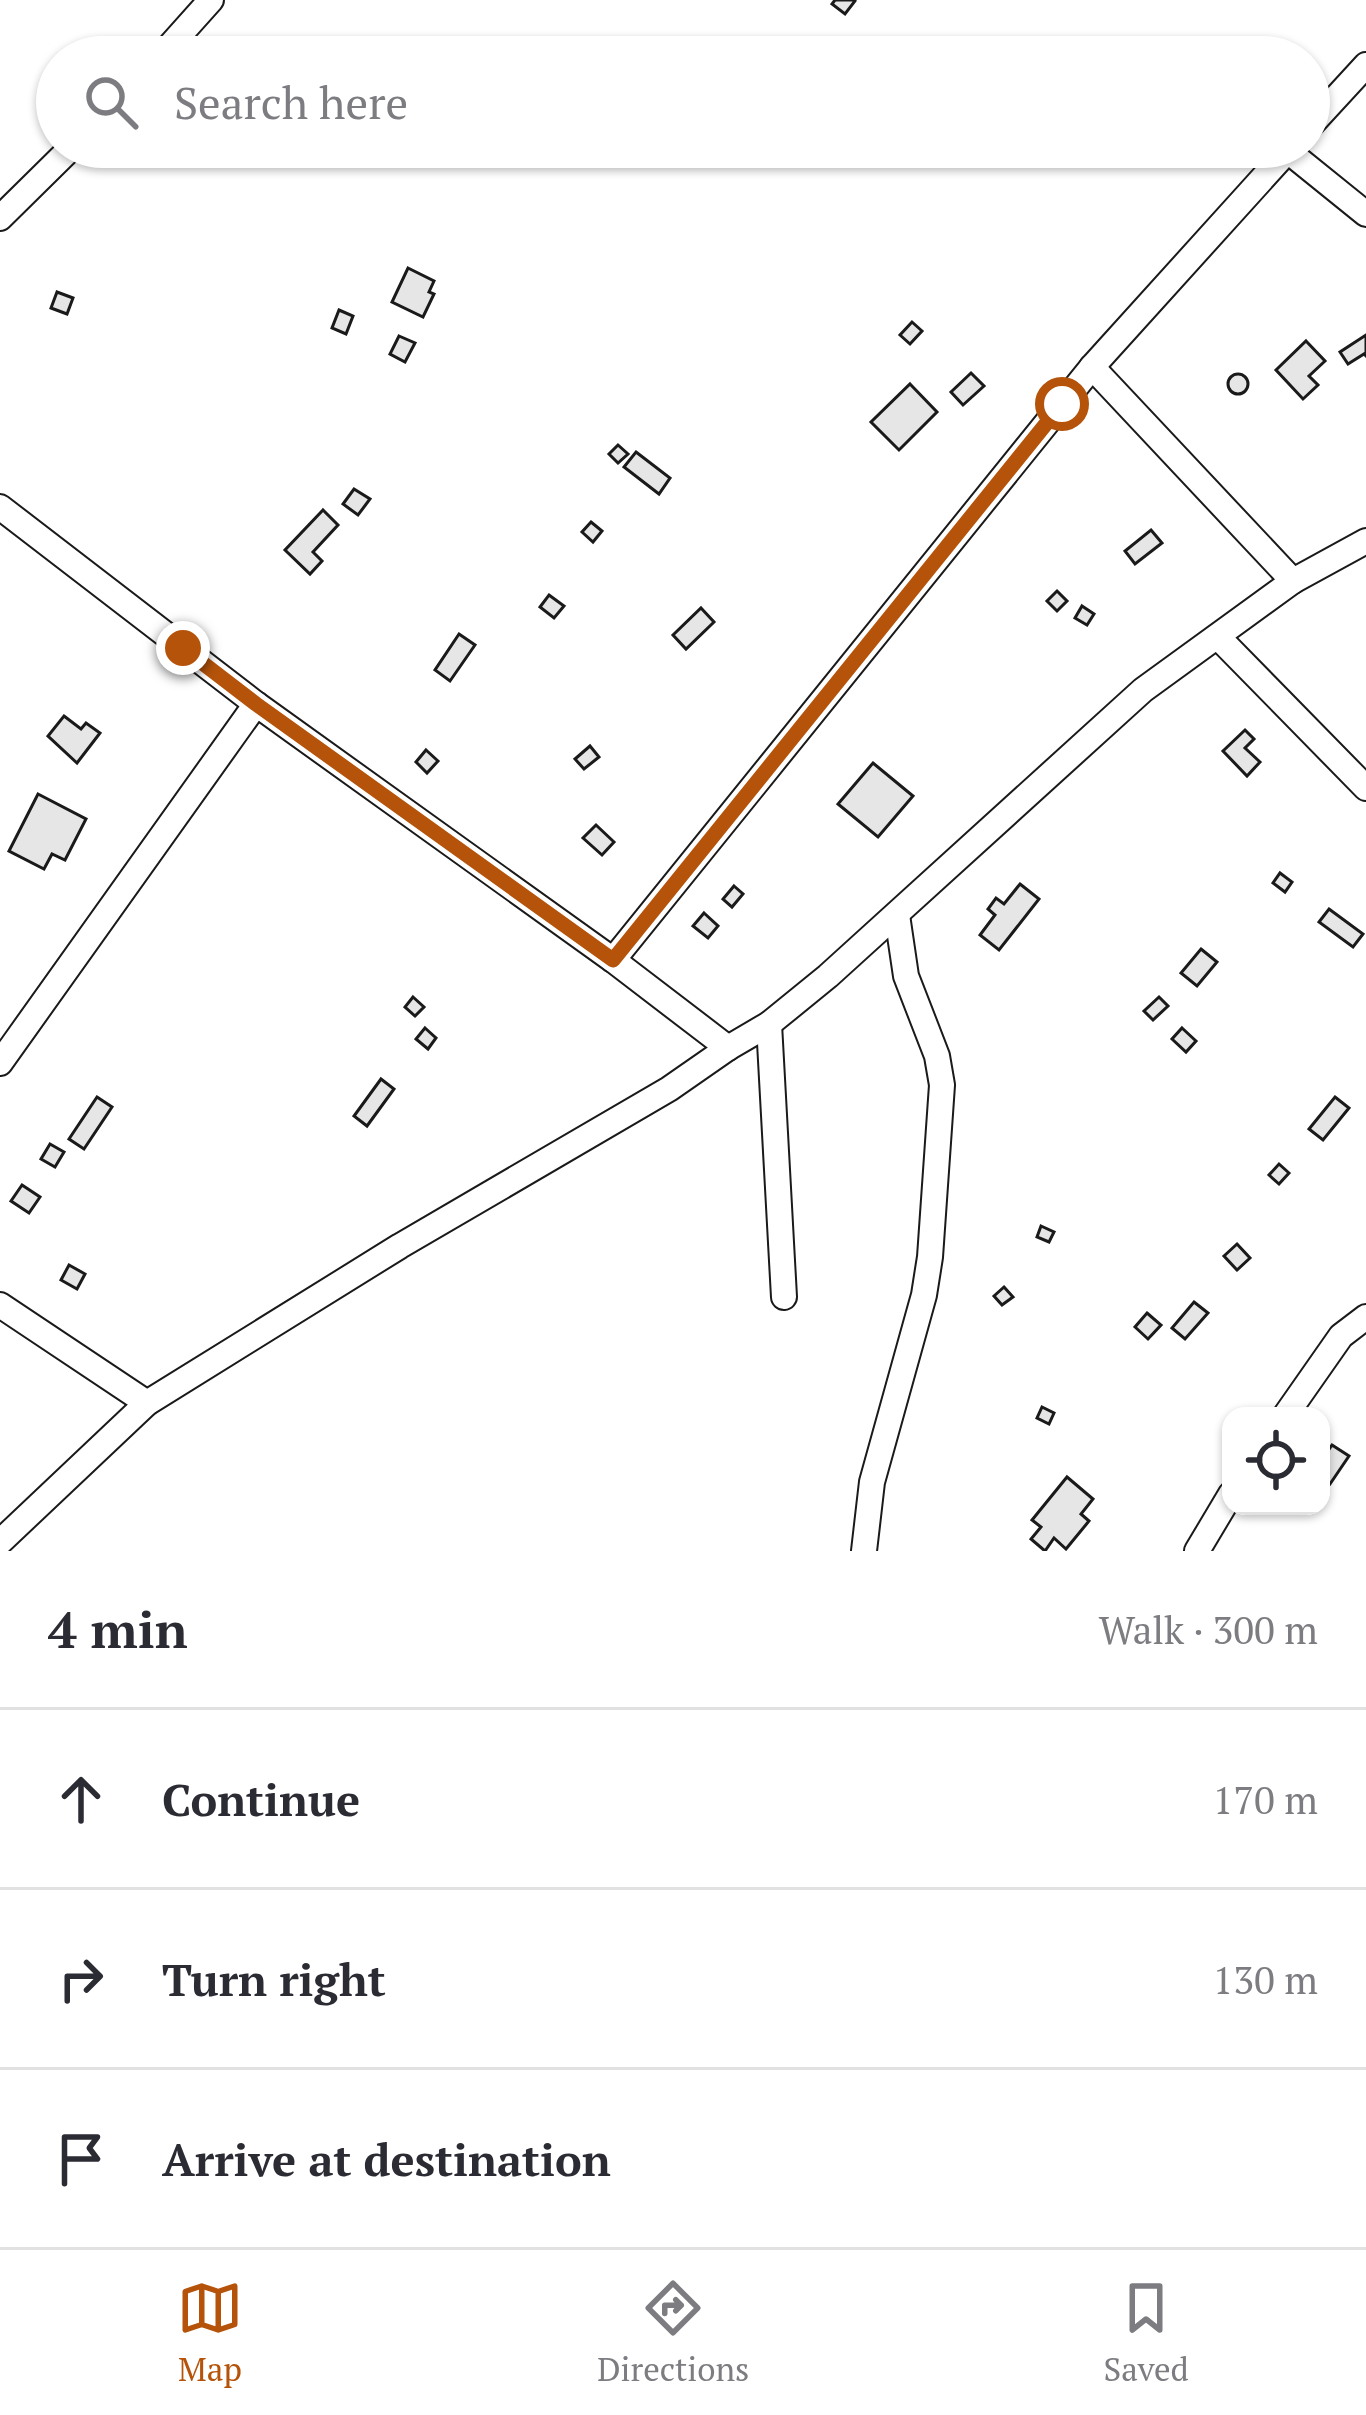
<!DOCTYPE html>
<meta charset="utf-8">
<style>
:root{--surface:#fff;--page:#f7f7f7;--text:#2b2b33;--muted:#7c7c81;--line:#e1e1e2;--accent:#b45309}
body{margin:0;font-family:"PT Serif",serif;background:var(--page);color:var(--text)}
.controls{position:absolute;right:36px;bottom:36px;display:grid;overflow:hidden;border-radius:24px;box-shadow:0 3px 9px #0004}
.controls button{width:108px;height:108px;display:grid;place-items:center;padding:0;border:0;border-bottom:3px solid var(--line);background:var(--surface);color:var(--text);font:60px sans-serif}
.stop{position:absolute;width:36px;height:36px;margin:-27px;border:9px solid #b45309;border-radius:50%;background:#fff}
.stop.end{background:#b45309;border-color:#fff;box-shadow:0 3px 12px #0008}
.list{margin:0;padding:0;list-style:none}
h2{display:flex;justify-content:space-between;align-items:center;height:156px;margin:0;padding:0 48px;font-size:51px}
h2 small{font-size:39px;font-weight:400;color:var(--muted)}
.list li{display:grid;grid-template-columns:78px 1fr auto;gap:36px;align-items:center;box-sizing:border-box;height:180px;padding:0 48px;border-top:3px solid var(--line)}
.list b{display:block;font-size:45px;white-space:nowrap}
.list em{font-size:39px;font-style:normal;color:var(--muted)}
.icon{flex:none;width:66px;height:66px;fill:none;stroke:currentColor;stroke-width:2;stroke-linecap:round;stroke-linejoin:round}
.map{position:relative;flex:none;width:1366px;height:1551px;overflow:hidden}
.search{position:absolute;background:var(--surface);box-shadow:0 3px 9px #0004;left:36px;right:36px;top:36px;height:132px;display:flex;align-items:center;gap:30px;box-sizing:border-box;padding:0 42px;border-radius:66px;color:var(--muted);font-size:45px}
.sheet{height:696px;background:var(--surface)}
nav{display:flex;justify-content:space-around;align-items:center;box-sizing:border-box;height:168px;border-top:3px solid var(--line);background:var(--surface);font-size:33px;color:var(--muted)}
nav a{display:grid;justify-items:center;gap:6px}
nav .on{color:var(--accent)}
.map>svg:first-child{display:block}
.building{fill:#e6e6e6;stroke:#1a1a1a;stroke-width:3}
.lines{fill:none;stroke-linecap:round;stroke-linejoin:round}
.minor-casing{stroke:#1a1a1a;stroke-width:28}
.minor{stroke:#fff;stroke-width:24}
.route{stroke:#b45309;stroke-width:15}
</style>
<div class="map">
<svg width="1366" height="1551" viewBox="0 0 1366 1551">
<rect width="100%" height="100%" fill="#fff"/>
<g class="building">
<path d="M835,0H854L855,1L845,14L832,4Z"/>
<path d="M408,268L434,281L429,292L434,294L423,317L392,302Z"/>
<path d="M57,292L73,298L67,314L51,308Z"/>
<path d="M339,310L353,316L346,334L332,328Z"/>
<path d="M912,322L922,331L910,344L900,335Z"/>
<path d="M1366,335V356L1364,354L1348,364L1340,352Z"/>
<path d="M399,336L415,343L405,362L390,354Z"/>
<path d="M1306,341L1325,361L1309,376L1318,385L1303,399L1276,370Z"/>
<path d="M971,373L984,386L963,405L951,392Z"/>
<circle cx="1238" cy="384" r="10"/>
<path d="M910,384L937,412L899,450L871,422Z"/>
<path d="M618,445L628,454L618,463L609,454Z"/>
<path d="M636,452L670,478L659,494L624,467Z"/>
<path d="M354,489L370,499L358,515L343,504Z"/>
<path d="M323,510L338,525L313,552L322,561L310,574L285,550Z"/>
<path d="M591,522L602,531L593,542L582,532Z"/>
<path d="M1151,530L1162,543L1135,564L1125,551Z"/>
<path d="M1057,591L1067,601L1057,611L1047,601Z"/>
<path d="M549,595L564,606L554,618L540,607Z"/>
<path d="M1082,606L1094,614L1087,625L1075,618Z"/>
<path d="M701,608L714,622L686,649L673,635Z"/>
<path d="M459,634L475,645L450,681L435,670Z"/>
<path d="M64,716L81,729L86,723L100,733L77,763L48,736Z"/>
<path d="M1245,730L1254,739L1245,748L1260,762L1247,776L1223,751Z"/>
<path d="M590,746L599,757L584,769L575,759Z"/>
<path d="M426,750L438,761L427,773L416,762Z"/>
<path d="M873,763L913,796L878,837L838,804Z"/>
<path d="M38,794L86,819L65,860L52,854L44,869L9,851Z"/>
<path d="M596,825L614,842L602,855L583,838Z"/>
<path d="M1280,873L1292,882L1285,892L1273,883Z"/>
<path d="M1020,884L1039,899L999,950L980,935L995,915L988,909L996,898L1004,904Z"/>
<path d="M734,886L743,894L732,907L723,899Z"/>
<path d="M1329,909L1363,934L1353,947L1319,922Z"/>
<path d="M704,913L718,926L708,938L693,926Z"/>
<path d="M1201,949L1217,962L1197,986L1181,973Z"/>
<path d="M413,997L424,1007L415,1016L405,1007Z"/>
<path d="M1159,997L1168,1006L1153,1020L1144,1011Z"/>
<path d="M425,1028L436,1038L428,1049L416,1039Z"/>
<path d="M1182,1028L1196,1041L1186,1052L1172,1039Z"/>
<path d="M381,1079L394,1089L367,1126L354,1116Z"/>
<path d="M97,1097L112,1107L84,1149L69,1139Z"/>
<path d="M1335,1097L1349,1108L1323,1140L1309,1129Z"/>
<path d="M50,1144L64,1152L55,1167L41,1159Z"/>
<path d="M1279,1164L1289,1173L1279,1184L1269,1175Z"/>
<path d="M22,1185L40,1197L29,1213L11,1201Z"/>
<path d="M1041,1226L1054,1232L1049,1242L1037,1237Z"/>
<path d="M1237,1244L1250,1258L1237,1270L1224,1256Z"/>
<path d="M69,1265L85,1274L77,1289L61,1280Z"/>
<path d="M1004,1287L1013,1297L1002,1305L994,1296Z"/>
<path d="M1194,1302L1208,1313L1185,1339L1172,1328Z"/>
<path d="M1147,1313L1161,1325L1148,1339L1135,1327Z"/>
<path d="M1042,1407L1054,1413L1049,1424L1037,1418Z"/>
<path d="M1332,1445L1349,1456L1330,1484L1321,1478V1461Z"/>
<path d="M1067,1477L1093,1499L1081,1514L1089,1521L1066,1549L1054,1538L1045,1551L1031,1539L1041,1527L1032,1520Z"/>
</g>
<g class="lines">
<g class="minor-casing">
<g id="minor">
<path d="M160,57L211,0"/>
<path d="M1309,127L1366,65"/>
<path d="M1288,151L1366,214"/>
<path d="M0,218L72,147"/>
<path d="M1092,367L1293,581"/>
<path d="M0,507L256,704L613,960L728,1048"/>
<path d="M1218,637L1366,788"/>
<path d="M613,960L1092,367L1291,147"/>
<path d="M769,1024L784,1297"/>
<path d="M0,1063L256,704"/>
<path d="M0,1305L147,1403"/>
<path d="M1285,1416L1341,1336L1366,1317"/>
<path d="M0,1542L147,1403L400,1246L669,1089L728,1048L769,1024L828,976L1143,690L1293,581L1366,541"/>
<path d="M864,1551L872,1482L924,1295L930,1257L942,1085L937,1056L906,976L897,915"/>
<path d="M1197,1551L1231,1494"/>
</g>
</g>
<use href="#minor" class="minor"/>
</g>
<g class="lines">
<path class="route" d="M183,648L256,704L613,960L1062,404"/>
</g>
</svg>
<div class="controls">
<button><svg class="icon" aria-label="locate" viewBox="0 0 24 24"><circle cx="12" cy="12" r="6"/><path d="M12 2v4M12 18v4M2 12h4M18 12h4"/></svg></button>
</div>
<div class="stop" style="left:1062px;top:404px"></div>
<div class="stop end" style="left:183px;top:648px"></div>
<div class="search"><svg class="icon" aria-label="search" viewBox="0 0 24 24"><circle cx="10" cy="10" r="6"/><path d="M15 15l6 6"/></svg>Search here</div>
</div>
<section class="sheet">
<h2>4 min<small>Walk · 300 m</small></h2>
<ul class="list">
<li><svg class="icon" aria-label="ahead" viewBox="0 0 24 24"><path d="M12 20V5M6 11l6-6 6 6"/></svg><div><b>Continue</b></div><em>170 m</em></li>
<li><svg class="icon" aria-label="right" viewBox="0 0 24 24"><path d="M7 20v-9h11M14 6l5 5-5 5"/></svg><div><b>Turn right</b></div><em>130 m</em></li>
<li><svg class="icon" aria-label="arrive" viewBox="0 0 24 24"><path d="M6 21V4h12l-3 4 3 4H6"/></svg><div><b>Arrive at destination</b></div></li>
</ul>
</section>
<nav>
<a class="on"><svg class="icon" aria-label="map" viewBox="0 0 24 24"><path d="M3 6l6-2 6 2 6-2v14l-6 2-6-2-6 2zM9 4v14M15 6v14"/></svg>Map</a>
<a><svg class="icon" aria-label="directions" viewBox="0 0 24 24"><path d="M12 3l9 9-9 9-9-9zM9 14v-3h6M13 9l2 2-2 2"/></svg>Directions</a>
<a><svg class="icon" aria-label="saved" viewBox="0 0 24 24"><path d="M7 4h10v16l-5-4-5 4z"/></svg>Saved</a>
</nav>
